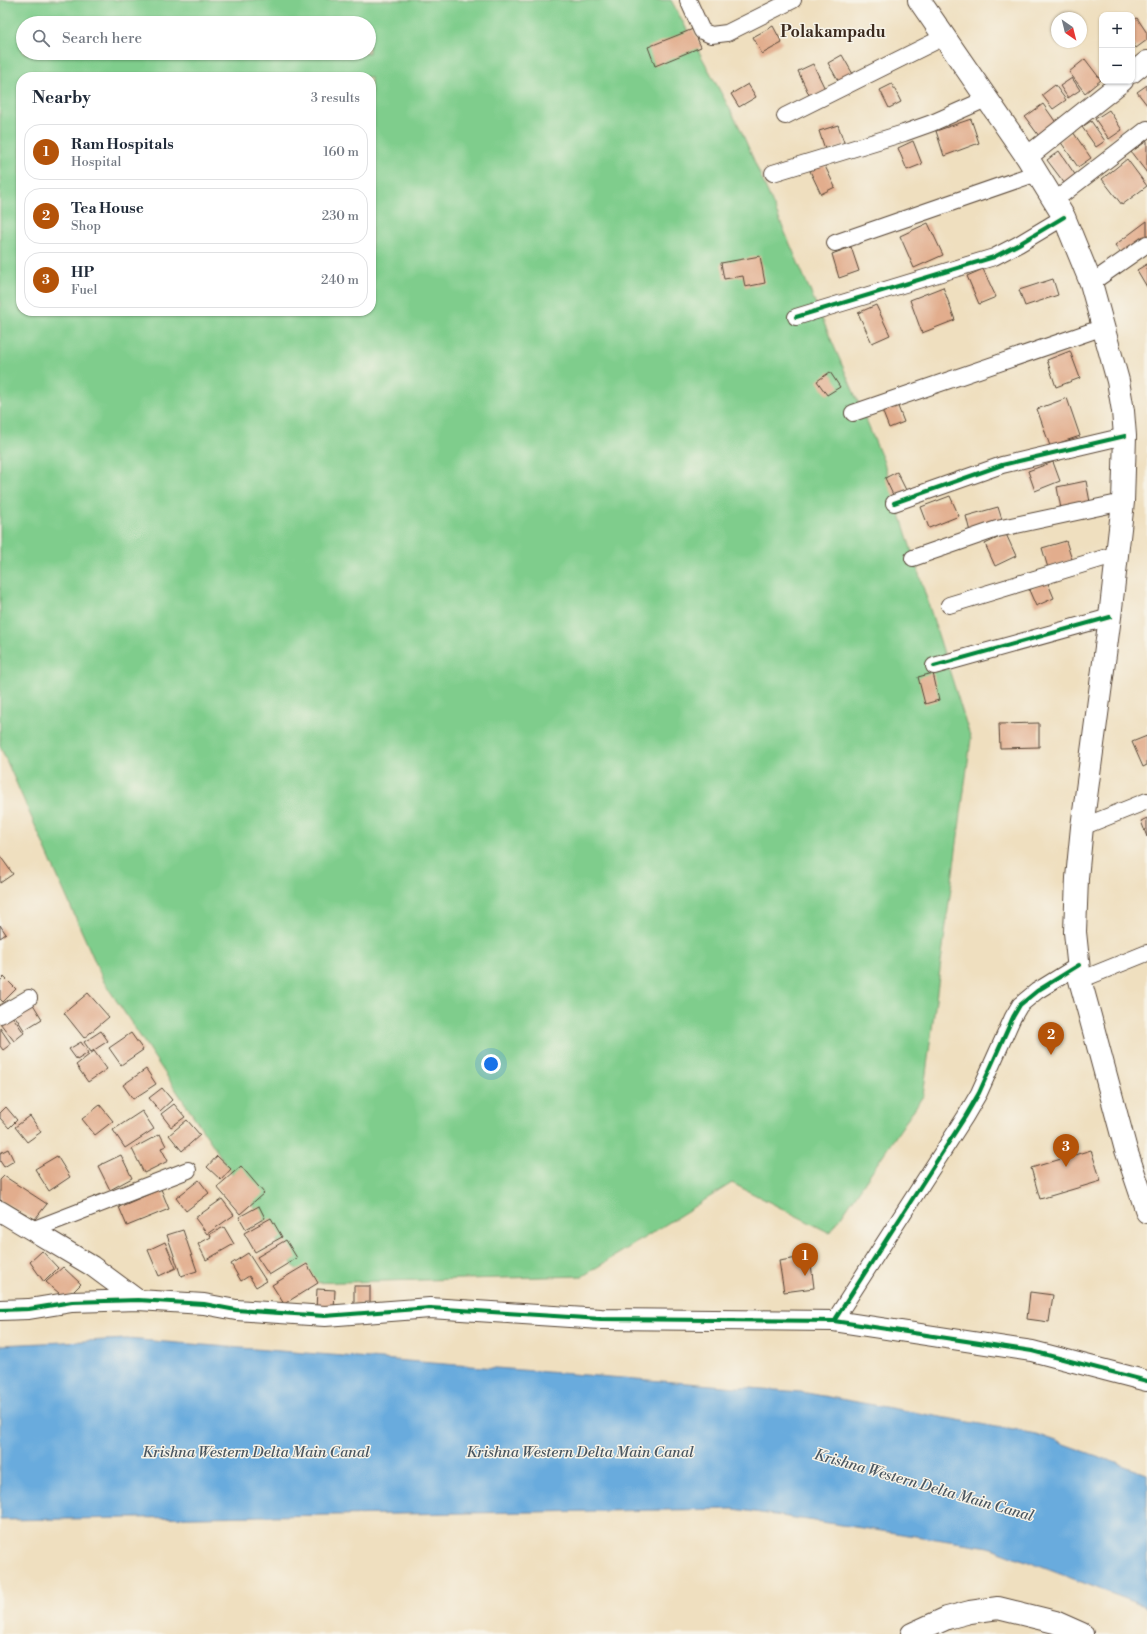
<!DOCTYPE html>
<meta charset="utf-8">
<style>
:root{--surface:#fff;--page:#f6f6f7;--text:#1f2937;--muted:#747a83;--line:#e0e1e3;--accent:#b45309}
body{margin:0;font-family:"Libre Bodoni",serif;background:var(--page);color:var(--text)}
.controls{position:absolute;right:12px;top:12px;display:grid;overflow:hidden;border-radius:8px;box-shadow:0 1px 3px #0004}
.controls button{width:36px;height:36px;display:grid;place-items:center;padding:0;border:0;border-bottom:1px solid var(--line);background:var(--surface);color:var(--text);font:20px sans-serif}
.compass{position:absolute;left:1051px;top:12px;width:36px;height:36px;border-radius:50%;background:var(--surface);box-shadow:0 1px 3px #0004;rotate:145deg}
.you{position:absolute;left:491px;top:1064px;width:14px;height:14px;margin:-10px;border:3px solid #fff;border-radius:50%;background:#1a73e8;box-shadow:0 0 0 6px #1a73e833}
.badge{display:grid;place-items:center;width:26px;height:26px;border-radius:50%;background:var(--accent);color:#fff;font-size:13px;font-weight:700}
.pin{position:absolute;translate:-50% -33px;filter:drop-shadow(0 1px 2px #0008)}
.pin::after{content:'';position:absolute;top:21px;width:14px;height:12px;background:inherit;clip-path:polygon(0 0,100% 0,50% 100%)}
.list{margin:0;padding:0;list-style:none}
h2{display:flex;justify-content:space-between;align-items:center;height:52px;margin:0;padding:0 16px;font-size:17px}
h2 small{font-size:13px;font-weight:400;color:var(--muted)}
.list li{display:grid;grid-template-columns:26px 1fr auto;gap:12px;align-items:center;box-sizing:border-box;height:56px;margin:0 8px 8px;padding:0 8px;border:1px solid var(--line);border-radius:16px}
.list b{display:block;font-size:15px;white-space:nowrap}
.list p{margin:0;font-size:13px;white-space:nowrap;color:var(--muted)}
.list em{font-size:13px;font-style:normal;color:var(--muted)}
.icon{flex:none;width:22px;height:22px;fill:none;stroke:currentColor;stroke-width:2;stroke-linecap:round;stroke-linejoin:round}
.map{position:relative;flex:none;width:1147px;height:1634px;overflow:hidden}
.search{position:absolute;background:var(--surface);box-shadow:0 1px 3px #0004;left:16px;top:16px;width:360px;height:44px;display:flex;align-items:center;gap:10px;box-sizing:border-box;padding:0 14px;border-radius:22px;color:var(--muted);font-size:15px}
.panel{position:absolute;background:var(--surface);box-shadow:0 1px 3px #0004;left:16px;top:72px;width:360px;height:244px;border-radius:16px}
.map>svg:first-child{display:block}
.green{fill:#7fcd8c;stroke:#5d7c55;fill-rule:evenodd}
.water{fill:#69abdd;stroke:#526a7e}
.building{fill:#e2ad8d}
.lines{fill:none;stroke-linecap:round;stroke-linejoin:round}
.minor-casing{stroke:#564536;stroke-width:18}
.tertiary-casing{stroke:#564536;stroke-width:22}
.secondary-casing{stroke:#564536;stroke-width:24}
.primary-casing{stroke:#564536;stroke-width:24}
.minor{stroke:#fff;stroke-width:16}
.tertiary{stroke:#fff;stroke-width:20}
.secondary{stroke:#fff;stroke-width:22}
.primary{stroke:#fff;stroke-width:22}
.cycleway-casing{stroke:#f7f3e8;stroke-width:6}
.cycleway{stroke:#00873e;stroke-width:4}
.labels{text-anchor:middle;stroke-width:3;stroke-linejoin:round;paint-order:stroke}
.water-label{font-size:15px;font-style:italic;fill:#4b5761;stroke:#f7f3e8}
.quarter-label{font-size:16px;font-weight:bold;fill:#3b2a1e;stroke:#f7f3e8}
</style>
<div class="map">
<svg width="1147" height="1634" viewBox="0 0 1147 1634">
<rect width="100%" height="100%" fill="#f7f3e8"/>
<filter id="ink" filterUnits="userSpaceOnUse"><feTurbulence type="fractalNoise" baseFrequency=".025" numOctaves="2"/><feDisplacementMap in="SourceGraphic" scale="8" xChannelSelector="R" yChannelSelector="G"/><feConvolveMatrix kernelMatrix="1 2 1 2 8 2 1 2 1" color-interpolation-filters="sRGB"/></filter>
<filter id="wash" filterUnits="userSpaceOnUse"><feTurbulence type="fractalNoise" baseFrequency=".012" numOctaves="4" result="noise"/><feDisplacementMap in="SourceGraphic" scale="16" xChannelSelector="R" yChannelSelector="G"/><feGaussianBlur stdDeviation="0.9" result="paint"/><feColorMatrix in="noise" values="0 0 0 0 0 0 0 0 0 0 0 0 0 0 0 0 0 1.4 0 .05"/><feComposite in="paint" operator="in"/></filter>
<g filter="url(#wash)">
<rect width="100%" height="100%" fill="#efdfbf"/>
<path class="green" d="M0,0H671L740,128L883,460L971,739L923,1096L830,1233L732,1183L583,1276L305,1283L104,982L0,746ZM23,23H369V53H23ZM21,77H371V311H21Z"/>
<path class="water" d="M127,1339L801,1392L1036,1434L1147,1474V1607L989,1547L734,1509L0,1520V1345Z"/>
<g id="blocks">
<g class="building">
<path d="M1137,18L1147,33V40L1136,48L1132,42V21Z"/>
<path d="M773,26L782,43L762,54L753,37Z"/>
<path d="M693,29L701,47L655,66L648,47Z"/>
<path d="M842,55L854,76L840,84L828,63Z"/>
<path d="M1085,59L1101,80L1085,93L1069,72Z"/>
<path d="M813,64L826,91L811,99L798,71Z"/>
<path d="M1072,78L1080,90L1068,98L1060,86Z"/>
<path d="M748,84L756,97L739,107L731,94Z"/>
<path d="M892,84L901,102L889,108L880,90Z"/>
<path d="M1055,85L1066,100L1053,109L1042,95Z"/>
<path d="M1147,85V105L1137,92Z"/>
<path d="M1043,104L1057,124L1039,136L1025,117Z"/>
<path d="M1109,110L1122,130L1109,139L1095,119Z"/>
<path d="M971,119L979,143L944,156L936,131Z"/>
<path d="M1091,121L1105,141L1096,147L1082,127Z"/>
<path d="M838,125L845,145L826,152L819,131Z"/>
<path d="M1073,132L1091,158L1078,167L1060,141Z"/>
<path d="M913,141L922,164L907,170L898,148Z"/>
<path d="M1147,141V173L1131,152Z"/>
<path d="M1059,151L1076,176L1065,184L1047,160Z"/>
<path d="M1127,159L1147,186L1122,205L1102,179Z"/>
<path d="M824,164L835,187L821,194L810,171Z"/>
<path d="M1147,221V240L1124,257L1115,245Z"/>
<path d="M928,223L943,255L914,268L900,236Z"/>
<path d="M851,247L859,271L839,278L832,254Z"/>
<path d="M760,256L765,283L745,287L743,276L724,279L721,263Z"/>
<path d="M1147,264V287L1137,270Z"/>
<path d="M983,269L996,297L979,304L967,276Z"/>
<path d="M1053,279L1058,295L1025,306L1019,290Z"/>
<path d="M943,287L955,320L922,333L910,300Z"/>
<path d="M876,305L890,335L872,343L858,313Z"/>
<path d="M1070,351L1080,378L1056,387L1047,360Z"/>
<path d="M830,372L840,387L827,395L817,381Z"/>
<path d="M1067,398L1080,436L1050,446L1037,409Z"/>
<path d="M897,404L904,422L889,428L882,410Z"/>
<path d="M1053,462L1060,481L1035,491L1028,471Z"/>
<path d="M897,472L906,490L894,497L885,478Z"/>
<path d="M1086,481L1090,502L1061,509L1057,487Z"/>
<path d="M950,496L959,516L929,528L921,507Z"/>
<path d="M998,507L1003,523L970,532L966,516Z"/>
<path d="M1006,534L1016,556L995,566L985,544Z"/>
<path d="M1066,541L1072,560L1048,568L1042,548Z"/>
<path d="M1047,581L1054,598L1036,606L1029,590Z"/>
<path d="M933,673L939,700L925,704L918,677Z"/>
<path d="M1039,723V747L1000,748L999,724Z"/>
<path d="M1147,736V765L1143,767L1132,742Z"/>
<path d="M1147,818V837L1141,821Z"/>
<path d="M0,856L13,874L0,883Z"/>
<path d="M0,925L6,934L0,938Z"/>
<path d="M4,977L16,989L3,1002L0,999V981Z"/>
<path d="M88,993L109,1017L84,1038L64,1013Z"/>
<path d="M31,1001L42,1019L24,1030L13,1013Z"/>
<path d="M10,1013L24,1033L14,1041L0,1023Z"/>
<path d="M0,1028L11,1044L3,1050L0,1046Z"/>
<path d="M101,1031L108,1041L91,1052L84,1042Z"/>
<path d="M131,1033L143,1050L121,1065L109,1048Z"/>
<path d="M81,1042L88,1053L77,1060L69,1049Z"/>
<path d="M94,1051L107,1069L88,1082L76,1065Z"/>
<path d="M146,1069L156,1084L133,1099L123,1085Z"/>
<path d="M162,1088L172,1100L160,1111L149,1098Z"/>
<path d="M174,1104L185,1117L171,1127L161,1114Z"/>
<path d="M100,1105L113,1121L95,1135L82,1119Z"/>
<path d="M6,1107L17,1120L9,1128L0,1118V1113Z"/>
<path d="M142,1111L154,1129L125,1148L113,1130Z"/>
<path d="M30,1116L41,1132L27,1142L15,1127Z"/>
<path d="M187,1120L200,1135L182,1151L169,1135Z"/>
<path d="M160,1134L166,1146L161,1148L168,1161L144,1173L132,1149Z"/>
<path d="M8,1149L14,1161L4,1167L0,1161V1153Z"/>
<path d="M1091,1150L1101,1181L1040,1199L1031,1168Z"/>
<path d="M121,1155L132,1178L110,1190L98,1166Z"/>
<path d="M57,1156L70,1177L49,1191L35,1169Z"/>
<path d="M217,1156L231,1169L221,1180L207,1167Z"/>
<path d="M241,1166L264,1193L240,1214L217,1187Z"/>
<path d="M4,1176L47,1204L35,1219L0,1200V1180Z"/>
<path d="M199,1180L209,1193L186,1211L176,1198Z"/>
<path d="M161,1189L169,1209L127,1226L119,1207Z"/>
<path d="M222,1199L234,1215L207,1234L195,1218Z"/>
<path d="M259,1206L265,1218L246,1229L239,1217Z"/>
<path d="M271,1218L282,1237L255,1252L244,1233Z"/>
<path d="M224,1227L234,1244L206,1260L198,1244L211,1237L210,1234Z"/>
<path d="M183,1230L197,1271L181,1276L167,1235Z"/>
<path d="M286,1240L297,1258L269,1275L257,1257Z"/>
<path d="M165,1242L176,1268L159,1276L148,1250Z"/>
<path d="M42,1251L58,1268L44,1282L30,1262Z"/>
<path d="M248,1253L266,1281L256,1287L249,1276L241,1281L231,1264Z"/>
<path d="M810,1256L814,1288L784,1292L779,1261Z"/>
<path d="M307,1264L318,1283L284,1304L272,1285Z"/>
<path d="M63,1267L81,1284L66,1299L46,1282Z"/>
<rect x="354" y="1286" width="16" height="18"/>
<path d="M317,1289L335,1290L334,1311L316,1310Z"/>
<path d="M1030,1292L1053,1295L1049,1322L1027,1319Z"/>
</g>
</g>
</g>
<g filter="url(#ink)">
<use href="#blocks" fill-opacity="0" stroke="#564536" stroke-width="1"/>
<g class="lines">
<g class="minor-casing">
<g id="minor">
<path d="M688,0L702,31L711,35L727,33L793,0"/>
<path d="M785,116L944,37"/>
<path d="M773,173L904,133L932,123L986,99"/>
<path d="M1054,201L1147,129"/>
<path d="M835,243L1037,173"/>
<path d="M1091,283L1147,244"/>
<path d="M796,317L994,257L1019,244L1064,217"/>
<path d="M853,413L1104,327"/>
<path d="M894,503L1002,465L1125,436"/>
<path d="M913,558L997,529L1123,502"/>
<path d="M949,605L1117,554"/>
<path d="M934,666L1110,617"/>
<path d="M1082,827L1147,801"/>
<path d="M1080,980L1147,953"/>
<path d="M0,1015L29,998"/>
<path d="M32,1230L188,1170"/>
<path d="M834,1321L965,1117L979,1093L1013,1017L1020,1005L1037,991L1079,965"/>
</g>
</g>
<g class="tertiary-casing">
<g id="tertiary">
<path d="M1132,73L1147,61"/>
<path d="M1027,157L1123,81"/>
<path d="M0,1211L92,1266L138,1300"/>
<path d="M0,1310L29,1309L72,1302L138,1300L204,1304L236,1310L325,1316L430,1308L601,1319L834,1321L1032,1351L1147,1381"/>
</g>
</g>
<g class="secondary-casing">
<path id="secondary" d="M912,1634L947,1618L970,1612L998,1608L1055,1622L1082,1634"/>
</g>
<g class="primary-casing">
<path id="primary" d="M919,0L1027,157L1064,217L1091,283L1118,381L1123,411L1125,436L1123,502L1110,617L1082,827L1077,878L1075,932L1080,980L1088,1009L1126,1150L1147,1212"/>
</g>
<use href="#minor" class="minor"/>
<use href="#tertiary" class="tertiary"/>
<use href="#secondary" class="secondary"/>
<use href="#primary" class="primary"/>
<g class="cycleway-casing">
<g id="cycleway">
<path d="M796,317L994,257L1019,244L1064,217"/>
<path d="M894,503L1002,465L1125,436"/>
<path d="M934,666L1110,617"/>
<path d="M0,1310L29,1309L72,1302L138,1300L204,1304L236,1310L325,1316L430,1308L601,1319L834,1321L1032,1351L1147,1381"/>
<path d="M834,1321L965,1117L979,1093L1013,1017L1020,1005L1037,991L1079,965"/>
</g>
</g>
<use href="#cycleway" class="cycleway"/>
</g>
</g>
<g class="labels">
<g class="water-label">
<text x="256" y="1457">Krishna Western Delta Main Canal</text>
<text x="580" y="1457">Krishna Western Delta Main Canal</text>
<text transform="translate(924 1485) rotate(16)" y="5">Krishna Western Delta Main Canal</text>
</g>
<g class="quarter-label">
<text x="833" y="37">Polakampadu</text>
</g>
</g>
</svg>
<div class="controls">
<button>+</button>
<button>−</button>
</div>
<svg class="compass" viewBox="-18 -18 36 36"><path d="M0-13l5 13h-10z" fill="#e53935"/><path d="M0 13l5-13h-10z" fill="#747a83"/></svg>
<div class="you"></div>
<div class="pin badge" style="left:805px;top:1276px">1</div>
<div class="pin badge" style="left:1051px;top:1055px">2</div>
<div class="pin badge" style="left:1066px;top:1167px">3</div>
<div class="search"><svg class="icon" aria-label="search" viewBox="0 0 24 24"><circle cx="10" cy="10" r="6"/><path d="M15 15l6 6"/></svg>Search here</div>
<section class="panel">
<h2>Nearby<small>3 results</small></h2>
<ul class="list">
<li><span class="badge">1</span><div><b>Ram Hospitals</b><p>Hospital</p></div><em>160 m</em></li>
<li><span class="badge">2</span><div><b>Tea House</b><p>Shop</p></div><em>230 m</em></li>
<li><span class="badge">3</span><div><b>HP</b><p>Fuel</p></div><em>240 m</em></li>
</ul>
</section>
</div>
